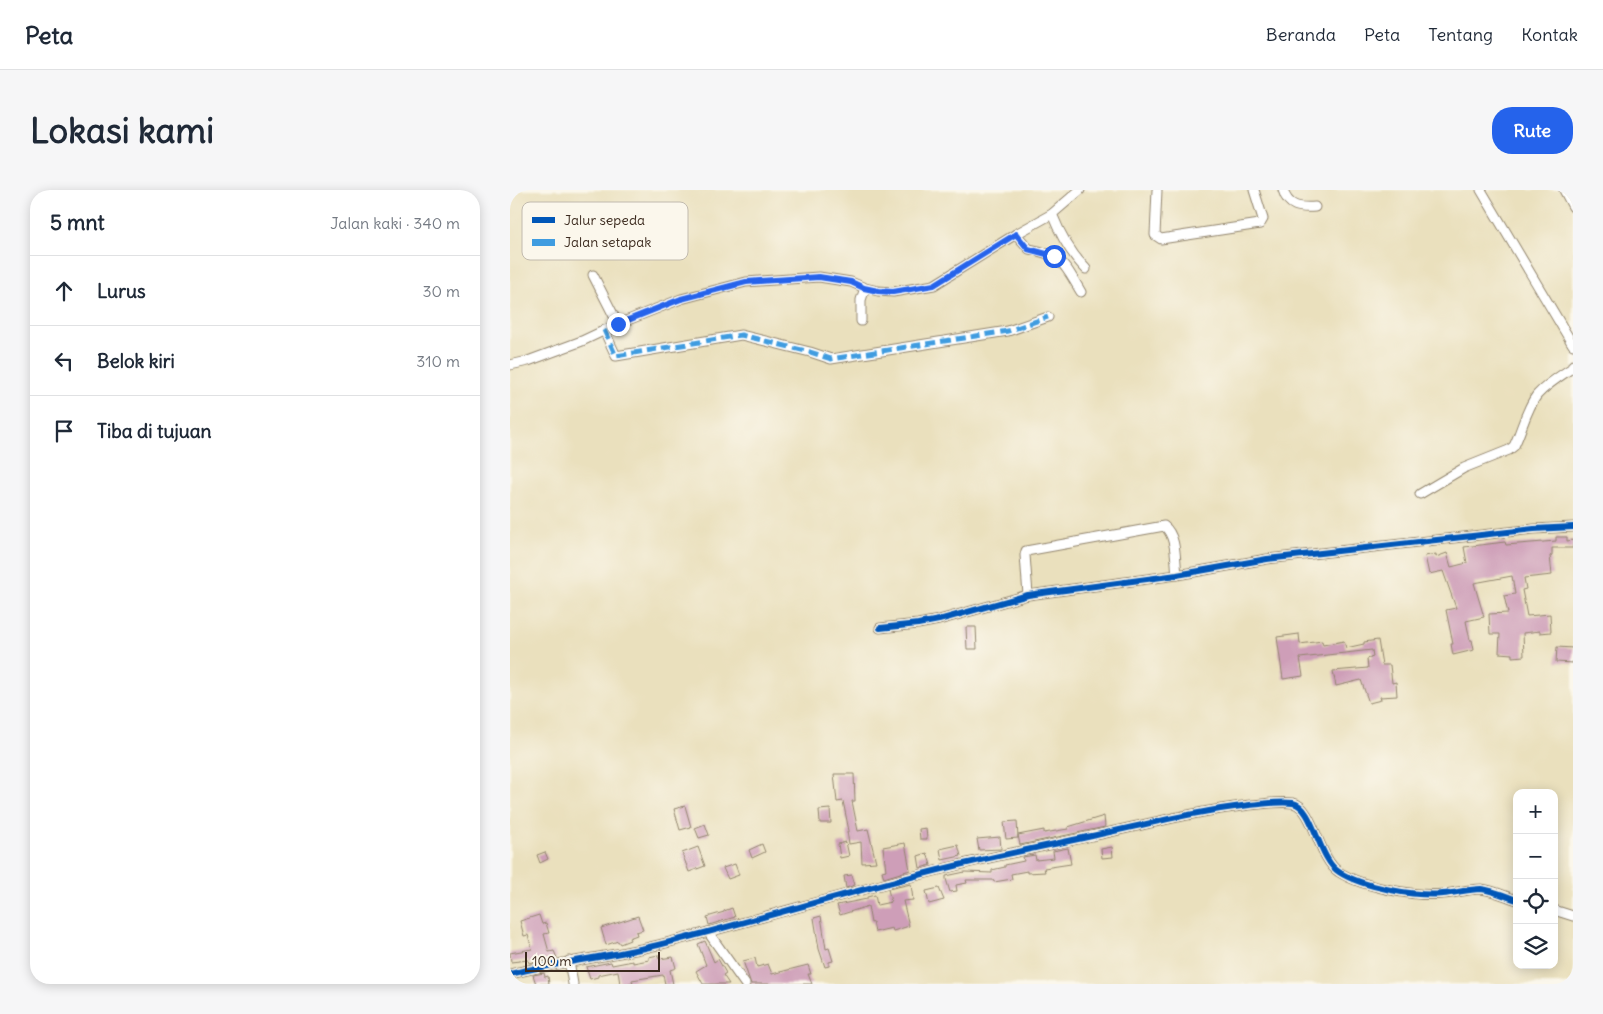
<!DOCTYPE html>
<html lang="id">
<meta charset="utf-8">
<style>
:root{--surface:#fff;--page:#f6f6f7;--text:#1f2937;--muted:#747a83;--line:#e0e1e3;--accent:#2563eb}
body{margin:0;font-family:Delius,sans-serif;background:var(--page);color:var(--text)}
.controls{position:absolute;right:15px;bottom:15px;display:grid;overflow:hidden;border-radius:10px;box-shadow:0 2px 12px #0003}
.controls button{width:45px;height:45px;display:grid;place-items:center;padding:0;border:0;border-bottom:1px solid var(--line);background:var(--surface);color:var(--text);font:25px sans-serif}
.scale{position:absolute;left:15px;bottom:12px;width:135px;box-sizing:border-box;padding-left:5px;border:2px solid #3b2a1e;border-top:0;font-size:14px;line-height:18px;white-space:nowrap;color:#3b2a1e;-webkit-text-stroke:4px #fbf7ec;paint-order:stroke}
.stop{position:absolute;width:15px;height:15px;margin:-11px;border:4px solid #2563eb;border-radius:50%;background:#fff}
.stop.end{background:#2563eb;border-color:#fff;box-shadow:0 1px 5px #0008}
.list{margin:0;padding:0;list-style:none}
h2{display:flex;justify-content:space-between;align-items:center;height:65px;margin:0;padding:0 20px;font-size:21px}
h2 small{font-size:16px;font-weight:400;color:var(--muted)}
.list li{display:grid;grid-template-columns:32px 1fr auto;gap:15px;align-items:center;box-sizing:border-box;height:70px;padding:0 20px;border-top:1px solid var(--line)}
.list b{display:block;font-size:19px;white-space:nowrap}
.list em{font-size:16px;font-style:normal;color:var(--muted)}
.icon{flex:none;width:28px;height:28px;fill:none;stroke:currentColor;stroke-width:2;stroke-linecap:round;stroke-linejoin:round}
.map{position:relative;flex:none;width:1063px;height:794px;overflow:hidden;border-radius:20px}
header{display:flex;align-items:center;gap:30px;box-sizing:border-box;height:70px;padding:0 25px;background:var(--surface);border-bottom:1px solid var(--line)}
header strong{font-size:24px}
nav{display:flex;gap:28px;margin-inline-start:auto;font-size:18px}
.intro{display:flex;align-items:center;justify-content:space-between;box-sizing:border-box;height:120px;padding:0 30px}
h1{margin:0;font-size:35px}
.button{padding:12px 22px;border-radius:20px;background:var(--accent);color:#fff;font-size:18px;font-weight:700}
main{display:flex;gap:30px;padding:0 30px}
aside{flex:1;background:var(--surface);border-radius:20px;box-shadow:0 2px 12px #0003}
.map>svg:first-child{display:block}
.building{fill:#ce9eb8}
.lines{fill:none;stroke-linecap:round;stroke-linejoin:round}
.street-casing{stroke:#92856e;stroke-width:11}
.street{stroke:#fff;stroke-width:9}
.quiet{stroke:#3f9ce0;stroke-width:5;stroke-dasharray:10 5;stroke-linecap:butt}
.cycleway-casing{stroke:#fbf7ec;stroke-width:9}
.cycleway{stroke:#0057b8;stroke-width:6}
.route{stroke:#2563eb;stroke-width:6}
.key{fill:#fbf7ec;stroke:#c1baae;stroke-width:1}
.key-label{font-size:14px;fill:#3b2a1e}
</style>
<header>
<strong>Peta</strong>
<nav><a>Beranda</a><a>Peta</a><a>Tentang</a><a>Kontak</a></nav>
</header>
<div class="intro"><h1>Lokasi kami</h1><a class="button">Rute</a></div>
<main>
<aside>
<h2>5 mnt<small>Jalan kaki · 340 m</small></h2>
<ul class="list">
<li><svg class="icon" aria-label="ahead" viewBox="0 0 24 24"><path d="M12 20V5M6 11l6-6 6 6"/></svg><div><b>Lurus</b></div><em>30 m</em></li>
<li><svg class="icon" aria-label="left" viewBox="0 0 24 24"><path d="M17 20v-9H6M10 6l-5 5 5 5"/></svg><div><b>Belok kiri</b></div><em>310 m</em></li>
<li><svg class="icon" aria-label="arrive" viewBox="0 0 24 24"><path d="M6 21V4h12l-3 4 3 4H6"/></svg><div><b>Tiba di tujuan</b></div></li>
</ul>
</aside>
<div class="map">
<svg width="1063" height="794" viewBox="0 0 1063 794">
<rect width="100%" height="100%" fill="#fbf7ec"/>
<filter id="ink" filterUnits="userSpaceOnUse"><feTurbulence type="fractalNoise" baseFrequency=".02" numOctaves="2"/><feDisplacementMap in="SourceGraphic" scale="10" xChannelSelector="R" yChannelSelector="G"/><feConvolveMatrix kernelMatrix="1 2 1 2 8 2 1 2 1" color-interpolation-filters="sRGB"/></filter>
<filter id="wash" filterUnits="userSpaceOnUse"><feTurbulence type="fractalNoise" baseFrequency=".0096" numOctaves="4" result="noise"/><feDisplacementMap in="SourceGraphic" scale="20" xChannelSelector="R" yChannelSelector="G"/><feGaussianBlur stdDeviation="1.12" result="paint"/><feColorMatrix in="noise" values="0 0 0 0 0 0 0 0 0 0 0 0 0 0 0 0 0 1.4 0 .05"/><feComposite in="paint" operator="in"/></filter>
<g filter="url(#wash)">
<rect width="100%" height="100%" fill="#eae0bd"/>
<g id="blocks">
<g class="building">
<path d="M1046,347H1057V351L1063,350V358H1042V365L1040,366L1042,385L1014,388L1016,399L1012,400L1017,426L1040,424L1041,442L1030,443V441L1013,443L1014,466L1002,467V464L989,463L990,444H980L979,424L998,423L994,406L1005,404L1002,386L964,393L974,427L956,431L960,450H962L964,460L943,465L941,454H943L936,420L946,418L933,381L919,384L915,366L926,364V367L937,363L941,377L957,373L954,357L995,352L996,355L1046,351Z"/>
<path d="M456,437H466L467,459H457Z"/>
<path d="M789,444L790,454L812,451L813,455L834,451L836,458L854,454V452L868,450L872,475H880L882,493L886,492L887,506L870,507L871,510L859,513L851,490L826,496L823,481L858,478L857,469L863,467L862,460L790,468L793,486L773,489L767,447Z"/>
<path d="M1047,457L1063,458V473L1046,472Z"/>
<path d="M324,584H344L345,611H342L348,641L358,639L366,672L352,673L351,652L339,654L337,641H339L333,611L327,612Z"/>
<path d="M175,616L181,637L170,640L164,619Z"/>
<path d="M320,619L321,633H310L309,620Z"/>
<path d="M594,626L595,637L510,655L508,645L534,640V643L558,639V637Z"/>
<path d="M507,631L508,648L496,649L494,632Z"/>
<path d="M195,634L199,645L189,648L185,638Z"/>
<path d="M416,638L417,649H410L409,639Z"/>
<path d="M490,647L491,659L469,660L467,649Z"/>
<path d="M336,652L339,666L330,668L328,654Z"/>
<path d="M395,653L400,680L374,688L372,681L376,680L373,657Z"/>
<path d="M252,654L255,662L242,668L239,660Z"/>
<path d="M448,655L451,666L432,670L430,659Z"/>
<path d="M188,657L195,676L179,682L172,663Z"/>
<path d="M602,657L603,667L592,668L591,659Z"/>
<path d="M558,658L561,674L534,678L535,682L517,683V681L501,684L502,689L484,692L483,690H456L457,693L446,695L447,701L440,702L436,689V686L455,682L482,683V680L495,677V675L514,671L513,667L525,665L526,670L544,668L543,661Z"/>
<path d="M35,662L38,669L30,673L27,665Z"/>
<path d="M417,663L421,675L410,678L408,666Z"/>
<path d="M225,674L229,685L218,689L213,678Z"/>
<path d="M342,685L345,695L336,698L334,686Z"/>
<path d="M401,694L403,710L393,711L399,736L383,741L382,738L365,742L363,732L361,733L358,716L330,725L327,715L357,709V707L365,705L367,715L381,712L378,699Z"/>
<path d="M429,698L434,710L419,714L416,701Z"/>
<path d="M222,718L225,727L199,735L197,727L214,722V721Z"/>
<path d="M29,725L32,734L36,733L39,743L34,744L39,762L44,761L47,768L19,773L18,770L1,772L0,763L22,759L18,745L14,746L10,731Z"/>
<path d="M128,726L133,740L126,742L127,745L119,748L120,750L110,754L108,751L96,755L91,738Z"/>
<path d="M311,726L316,759L319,758L323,771L319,772V776L315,777L309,759L304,728Z"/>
<path d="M195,751L204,772L208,769L216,783L213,785L219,794H193L186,781L196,775L188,754Z"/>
<path d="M148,765L149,769L163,767L166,778L160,780L163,794H155L153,785L122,790L123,794H110L108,781L88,785V787L80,789L76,777L101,772L102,775L123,771V773L139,770V767Z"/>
<path d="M245,768L247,777L258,774L262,784L298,775L301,784H298L302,794H241L233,771Z"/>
<path d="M34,783L35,787L38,786L39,794H26L23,785Z"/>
</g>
</g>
</g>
<g filter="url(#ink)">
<use href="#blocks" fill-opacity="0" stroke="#92856e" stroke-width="1"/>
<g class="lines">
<g class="street-casing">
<g id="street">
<path d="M647,0L645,45L651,49L750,34L753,29L744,0"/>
<path d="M773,0C778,17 789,18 805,17"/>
<path d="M971,0L1063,155"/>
<path d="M1054,0L1063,17"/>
<path d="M542,24C550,44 560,63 576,79"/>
<path d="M506,44L519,59C553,65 554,74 571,102"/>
<path d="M83,85L108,134"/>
<path d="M351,131V110L355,98"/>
<path d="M94,140L106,166L231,145L300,162L321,169L498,141L538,127"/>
<path d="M0,175L18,171L72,151L108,134L171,109L236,92L309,87L341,92L355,98L368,101L383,102L424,95L506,44L542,24L570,0"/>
<path d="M910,304L954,278L999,260L1004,256C1012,240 1016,219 1027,205C1037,194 1050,186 1062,178L1063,175"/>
<path d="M518,405L515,365L516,361L654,336C667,346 665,370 667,385"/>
<path d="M370,438L408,434L429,430L518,405L667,385L757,369L1024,339L1063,337"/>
<path d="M1044,720L1063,726"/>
<path d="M198,742L235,794"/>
<path d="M59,771L63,794"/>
<path d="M0,784C49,772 99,767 148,755C247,730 345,700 445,676C490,665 536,656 582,646C634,635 686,621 740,615C754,614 769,611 783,613C804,617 808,669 829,682C852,697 906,707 933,704C946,703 958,699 971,699C982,700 995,706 1007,710"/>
</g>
</g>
<use href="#street" class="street"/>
<path class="quiet" d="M94,140L106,166L231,145L300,162L321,169L498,141L538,127"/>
<g class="cycleway-casing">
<g id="cycleway">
<path d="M370,438L408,434L429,430L518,405L667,385L757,369L1024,339L1063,337"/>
<path d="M0,784C49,772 99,767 148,755C247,730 345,700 445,676C490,665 536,656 582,646C634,635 686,621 740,615C754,614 769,611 783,613C804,617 808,669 829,682C852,697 906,707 933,704C946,703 958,699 971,699C982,700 995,706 1007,710"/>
</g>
</g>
<use href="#cycleway" class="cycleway"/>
</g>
</g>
<g class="lines" filter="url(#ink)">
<path class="route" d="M108,134L171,109L236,92L309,87L341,92L354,98L368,101L383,102L424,95L506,44L518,59L544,66"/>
</g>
<rect x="12" y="12" width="166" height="58" rx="8" class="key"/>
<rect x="22" y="27" width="23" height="6" fill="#0057b8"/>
<rect x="22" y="49" width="23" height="7" fill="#3f9ce0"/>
<g class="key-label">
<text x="54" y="35">Jalur sepeda</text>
<text x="54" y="57">Jalan setapak</text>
</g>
</svg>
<div class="controls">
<button>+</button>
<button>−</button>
<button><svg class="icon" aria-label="locate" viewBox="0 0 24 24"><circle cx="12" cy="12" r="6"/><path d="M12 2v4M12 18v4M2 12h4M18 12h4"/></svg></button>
<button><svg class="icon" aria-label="layers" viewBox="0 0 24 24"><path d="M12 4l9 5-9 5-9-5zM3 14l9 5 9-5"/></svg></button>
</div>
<div class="scale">100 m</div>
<div class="stop" style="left:544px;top:66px"></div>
<div class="stop end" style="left:108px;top:134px"></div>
</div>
</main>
